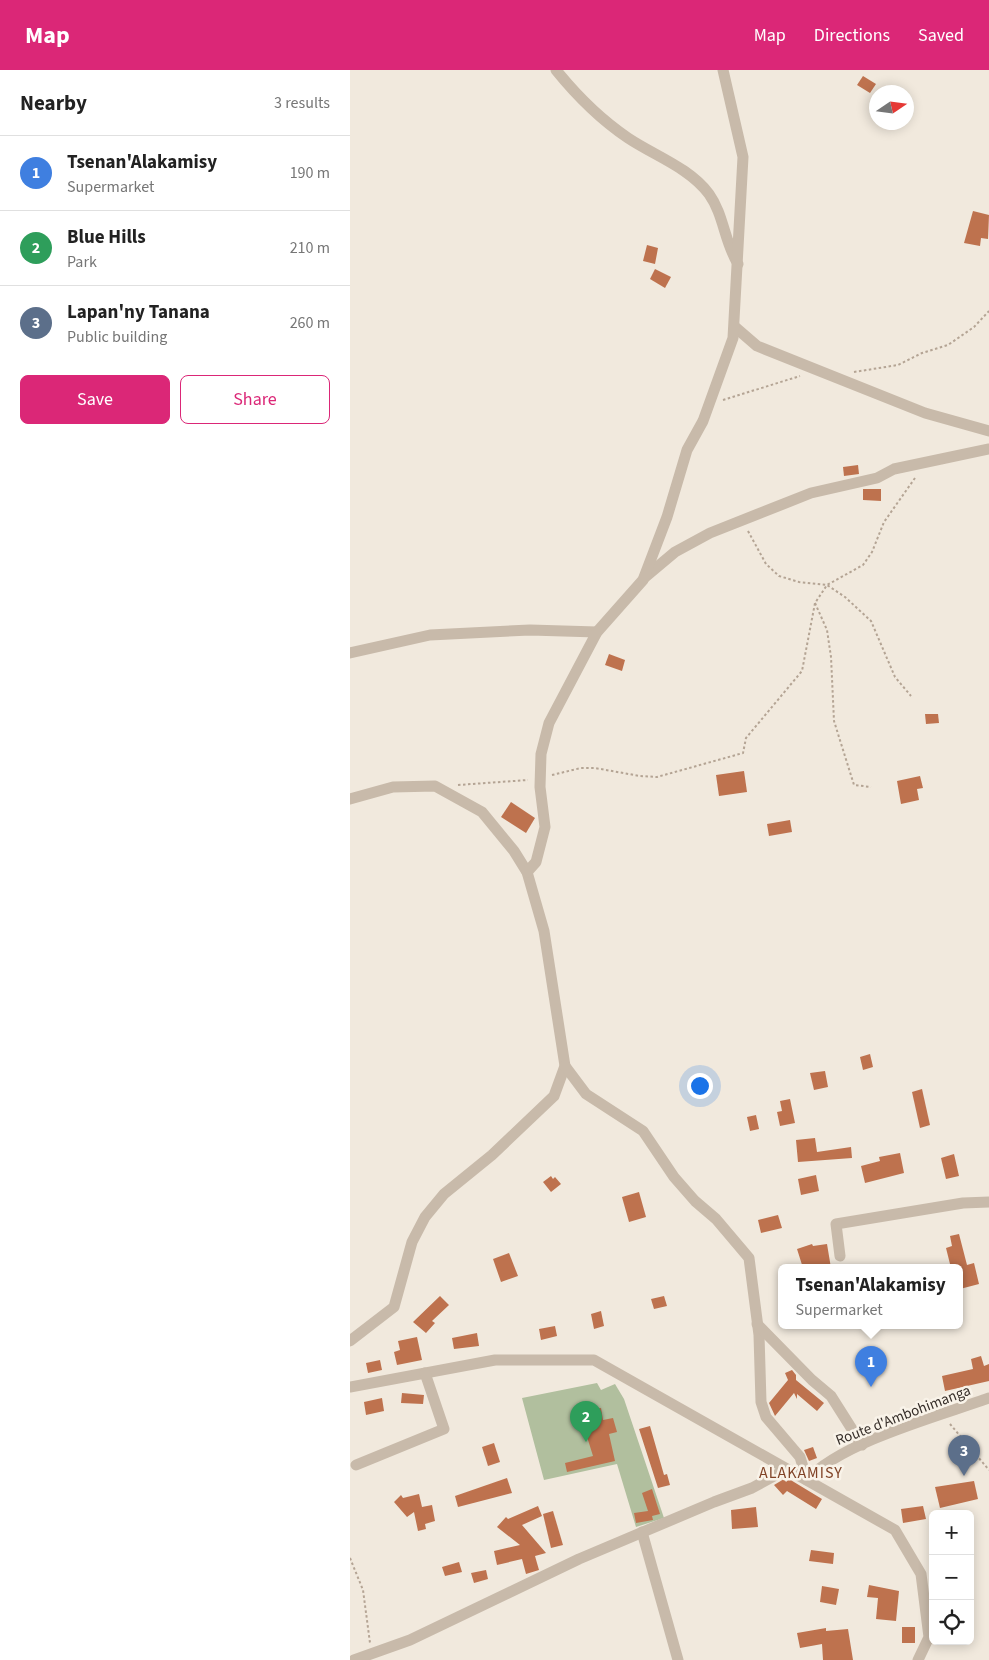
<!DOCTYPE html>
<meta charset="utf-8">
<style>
:root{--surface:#fff;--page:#f2f2f2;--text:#222;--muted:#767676;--line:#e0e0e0;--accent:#db2777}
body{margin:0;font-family:"Source Sans 3",sans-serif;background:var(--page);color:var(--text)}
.controls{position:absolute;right:15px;bottom:15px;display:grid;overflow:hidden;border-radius:8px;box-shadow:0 2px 12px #0003}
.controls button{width:45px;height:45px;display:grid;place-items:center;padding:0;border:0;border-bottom:1px solid var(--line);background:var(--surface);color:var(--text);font:25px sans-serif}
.compass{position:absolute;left:519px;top:15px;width:45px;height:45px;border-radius:50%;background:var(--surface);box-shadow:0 2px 12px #0003;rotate:77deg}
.you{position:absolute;left:349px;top:1015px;width:18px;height:18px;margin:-12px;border:4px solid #fff;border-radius:50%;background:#1a73e8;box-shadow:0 0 0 8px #1a73e833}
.badge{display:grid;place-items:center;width:32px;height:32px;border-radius:50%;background:var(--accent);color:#fff;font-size:16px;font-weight:700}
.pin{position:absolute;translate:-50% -41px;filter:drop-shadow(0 1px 2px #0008)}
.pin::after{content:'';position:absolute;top:26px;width:18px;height:15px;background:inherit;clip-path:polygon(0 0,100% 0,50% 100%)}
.popup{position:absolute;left:428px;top:1194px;width:185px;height:65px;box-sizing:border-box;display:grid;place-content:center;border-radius:8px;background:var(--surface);filter:drop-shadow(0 1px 4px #0005);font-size:16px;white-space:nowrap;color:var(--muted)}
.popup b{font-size:19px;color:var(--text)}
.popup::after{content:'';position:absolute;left:50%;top:100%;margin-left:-10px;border:10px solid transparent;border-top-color:var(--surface)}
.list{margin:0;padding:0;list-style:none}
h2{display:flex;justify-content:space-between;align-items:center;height:65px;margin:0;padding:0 20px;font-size:21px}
h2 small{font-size:16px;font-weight:400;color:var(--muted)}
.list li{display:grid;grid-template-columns:32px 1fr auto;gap:15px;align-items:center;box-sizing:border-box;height:75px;padding:0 20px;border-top:1px solid var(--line)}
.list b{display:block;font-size:19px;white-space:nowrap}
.list p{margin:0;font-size:16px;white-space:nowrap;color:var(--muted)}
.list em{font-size:16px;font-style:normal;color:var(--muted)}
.actions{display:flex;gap:10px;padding:15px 20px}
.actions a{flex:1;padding:11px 0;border:1px solid var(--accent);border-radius:8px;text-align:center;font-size:18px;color:var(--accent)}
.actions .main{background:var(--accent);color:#fff}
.icon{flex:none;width:28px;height:28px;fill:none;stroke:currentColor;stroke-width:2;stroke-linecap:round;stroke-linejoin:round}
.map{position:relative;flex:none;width:639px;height:1590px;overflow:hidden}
header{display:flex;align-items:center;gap:30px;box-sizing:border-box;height:70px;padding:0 25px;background:var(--accent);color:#fff}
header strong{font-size:24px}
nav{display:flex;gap:28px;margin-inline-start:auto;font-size:18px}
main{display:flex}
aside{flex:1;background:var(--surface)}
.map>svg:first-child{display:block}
.green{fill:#b1bf9e}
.building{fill:#be724e}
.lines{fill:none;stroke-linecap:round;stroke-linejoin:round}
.path{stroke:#b4a494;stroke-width:2;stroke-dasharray:2.5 2.5;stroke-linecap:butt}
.minor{stroke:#c8baaa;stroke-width:11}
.labels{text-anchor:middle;stroke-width:5;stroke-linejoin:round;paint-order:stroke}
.street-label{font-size:15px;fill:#362e29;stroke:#f9f3e9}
.neighbourhood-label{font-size:16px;letter-spacing:1px;fill:#804327;stroke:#f9f3e9}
</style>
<header>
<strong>Map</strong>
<nav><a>Map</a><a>Directions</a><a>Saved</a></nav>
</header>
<main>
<aside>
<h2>Nearby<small>3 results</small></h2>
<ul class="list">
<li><span class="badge" style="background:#3f7fe0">1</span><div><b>Tsenan'Alakamisy</b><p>Supermarket</p></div><em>190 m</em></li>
<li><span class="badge" style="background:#2e9e5b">2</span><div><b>Blue Hills</b><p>Park</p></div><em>210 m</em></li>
<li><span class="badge" style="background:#5c6f8a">3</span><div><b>Lapan'ny Tanana</b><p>Public building</p></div><em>260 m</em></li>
</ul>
<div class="actions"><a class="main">Save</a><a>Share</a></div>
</aside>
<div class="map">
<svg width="639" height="1590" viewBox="0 0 639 1590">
<rect width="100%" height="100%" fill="#f1e9dd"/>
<path class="green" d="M247,1313L251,1320L265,1314L274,1329L314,1448L286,1457L267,1394L194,1410L172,1328Z"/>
<g class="building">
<path d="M513,6L526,14L520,23L507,15Z"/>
<path d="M623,141L639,145L638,169L631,168L630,176L614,173Z"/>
<path d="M297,175L308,178L305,194L293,191Z"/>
<path d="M305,199L321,207L315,218L300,209Z"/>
<path d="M508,395L509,404L494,406L493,397Z"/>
<path d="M513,419H531V431L513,430Z"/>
<path d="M259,584L275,590L272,601L255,595Z"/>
<path d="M575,644H588L589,653L576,654Z"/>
<path d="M394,701L397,722L369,726L366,705Z"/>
<path d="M570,706L573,718L567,719L569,730L551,734L547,711Z"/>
<path d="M161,732L185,748L176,763L151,747Z"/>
<path d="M440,750L442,762L419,766L417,754Z"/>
<path d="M520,984L523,997L513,1000L510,987Z"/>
<path d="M475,1001L478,1017L464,1020L460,1003Z"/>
<path d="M572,1019L580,1055L570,1058L562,1022Z"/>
<path d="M440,1029L445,1053L430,1056L427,1042L432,1041L430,1031Z"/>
<path d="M406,1045L409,1059L400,1061L397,1047Z"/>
<path d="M465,1068L467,1082L501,1077L502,1088L448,1092L446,1070Z"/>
<path d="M550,1083L554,1103L515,1113L511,1096L530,1091L529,1087Z"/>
<path d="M604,1084L609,1106L596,1109L591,1088Z"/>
<path d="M466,1105L469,1121L451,1125L448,1109Z"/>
<path d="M201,1106L203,1109L205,1107L211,1114L201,1122L193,1112Z"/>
<path d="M289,1122L296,1147L279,1152L272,1127Z"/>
<path d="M428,1145L432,1158L411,1163L408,1150Z"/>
<path d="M609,1164L617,1195L624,1193L629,1214L610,1219V1198H601L596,1178L602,1176L600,1166Z"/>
<path d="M462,1174L463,1176L477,1174L481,1198H453L447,1179Z"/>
<path d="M159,1183L168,1206L151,1212L143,1189Z"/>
<path d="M90,1226L99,1235L82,1251L85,1253L76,1263L63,1252Z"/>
<path d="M314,1226L317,1236L304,1239L301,1229Z"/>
<path d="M251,1241L254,1256L244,1259L241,1244Z"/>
<path d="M205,1256L207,1266L191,1270L189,1259Z"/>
<path d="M127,1263L129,1276L104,1279L102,1268Z"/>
<path d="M67,1267L72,1290L47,1295L44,1282L50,1280L48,1271Z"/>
<path d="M631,1286L634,1296L639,1294V1311L595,1321L592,1306L623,1299L621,1289Z"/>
<path d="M30,1290L32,1300L18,1303L16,1293Z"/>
<path d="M442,1300L446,1305V1310L474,1333L467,1341L447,1324V1329L444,1323L425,1346L419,1333L438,1310L435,1303Z"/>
<path d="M52,1323L74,1325L73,1334L51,1333Z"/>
<path d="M32,1328L34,1341L16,1345L14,1332Z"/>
<path d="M251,1338L253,1350L263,1348L267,1362L259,1364L265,1391L217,1402L215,1393L243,1386L229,1341Z"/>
<path d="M300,1356L314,1405L317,1404L320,1415L308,1418L289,1359Z"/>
<path d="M144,1373L150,1392L138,1396L132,1377Z"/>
<path d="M463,1377L467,1388L459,1391L454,1380Z"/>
<path d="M157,1408L162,1423L108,1437L105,1426Z"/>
<path d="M434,1409L436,1412L439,1409L472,1429L466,1439L437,1421L433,1425L424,1415Z"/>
<path d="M624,1411L628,1429L590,1438L585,1417Z"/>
<path d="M302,1419L310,1444L302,1446L303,1450L286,1453L284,1443L298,1441L292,1423Z"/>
<path d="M69,1424L72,1437L82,1435L85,1451L75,1454L76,1459L68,1461L64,1442L57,1447L44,1432L51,1425L53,1428Z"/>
<path d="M188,1436L192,1446L172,1455L196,1483L185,1486L189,1500L176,1504L172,1489L147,1495L144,1481L170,1475L147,1457L156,1447L158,1449Z"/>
<path d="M573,1436L576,1449L553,1453L551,1439Z"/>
<path d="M406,1437L408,1457L382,1459L381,1440Z"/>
<path d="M203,1441L213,1475L201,1478L193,1444Z"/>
<path d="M461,1480L484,1483L483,1494L459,1491Z"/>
<path d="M109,1492L112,1502L95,1506L92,1497Z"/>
<path d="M136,1500L138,1509L124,1513L121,1503Z"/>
<path d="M519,1515L549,1521L546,1551L526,1549L528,1528L517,1527Z"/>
<path d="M472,1516L489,1519L486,1535L470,1532Z"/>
<rect x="552" y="1557" width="13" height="16"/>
<path d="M476,1558V1561L498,1559L503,1590H473L472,1574L450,1578L447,1563Z"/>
</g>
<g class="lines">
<g class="path">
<path d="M504,302L548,295L572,283L598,275L624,257L639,241"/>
<path d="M373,330L450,306"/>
<path d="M398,461L416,494L429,506L449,512L477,515L495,527L521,551L545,607L561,626"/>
<path d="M465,533L477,560L481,587L484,651L504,715L521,717"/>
<path d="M202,705L231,698H245L290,706L307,707L393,683L396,668L452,601L465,533L477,515L513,495L522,482L534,452L565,408"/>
<path d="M108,715L178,710"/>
<path d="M600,1354L639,1400"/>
<path d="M0,1488L13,1520L20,1573"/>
</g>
<g class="minor">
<path d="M206,0C227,26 250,49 278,68C305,86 340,98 359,124C374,145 374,171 388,194"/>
<path d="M385,257L407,276L575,343L639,361"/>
<path d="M294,508L325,482L360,463L461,423L527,408L544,399L639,379"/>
<path d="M0,583L80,565L180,560L247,562"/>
<path d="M0,729L43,717L85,716L132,742L164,781L177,802L194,861L215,996L204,1026L142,1085L94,1124L75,1147L62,1172L44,1237L0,1271"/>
<path d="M177,802L186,792L195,757L190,717L191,684L199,653L247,562L293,510L317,447L337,380L353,351L383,268L393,87L373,0"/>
<path d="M215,996L236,1024L293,1061L324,1107L345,1131L366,1149L399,1188L409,1265L411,1332L416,1347L450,1387L457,1410"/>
<path d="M490,1186L486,1154L613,1133L639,1132"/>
<path d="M407,1254L462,1310L481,1326L512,1375"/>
<path d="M0,1317L145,1290H244L545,1460L571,1504L579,1567L568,1590"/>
<path d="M6,1395L94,1359L75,1303"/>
<path d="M457,1410C491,1372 589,1346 639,1328"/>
<path d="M292,1462L328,1590"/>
<path d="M4,1590L60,1570L229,1489L364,1432L402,1418L435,1400"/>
</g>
</g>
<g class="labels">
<g class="street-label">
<text transform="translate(553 1345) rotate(-21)" y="5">Route d'Ambohimanga</text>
</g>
<g class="neighbourhood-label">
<text x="451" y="1408">ALAKAMISY</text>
</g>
</g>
</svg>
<div class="controls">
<button>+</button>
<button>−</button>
<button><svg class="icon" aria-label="locate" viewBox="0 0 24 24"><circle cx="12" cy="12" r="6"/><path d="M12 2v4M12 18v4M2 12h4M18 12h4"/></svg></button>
</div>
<svg class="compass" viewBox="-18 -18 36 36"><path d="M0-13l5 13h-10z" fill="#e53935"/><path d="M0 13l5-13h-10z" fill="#767676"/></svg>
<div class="you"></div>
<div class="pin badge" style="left:521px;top:1317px;background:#3f7fe0">1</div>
<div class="popup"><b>Tsenan'Alakamisy</b>Supermarket</div>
<div class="pin badge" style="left:236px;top:1372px;background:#2e9e5b">2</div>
<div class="pin badge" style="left:614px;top:1406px;background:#5c6f8a">3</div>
</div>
</main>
